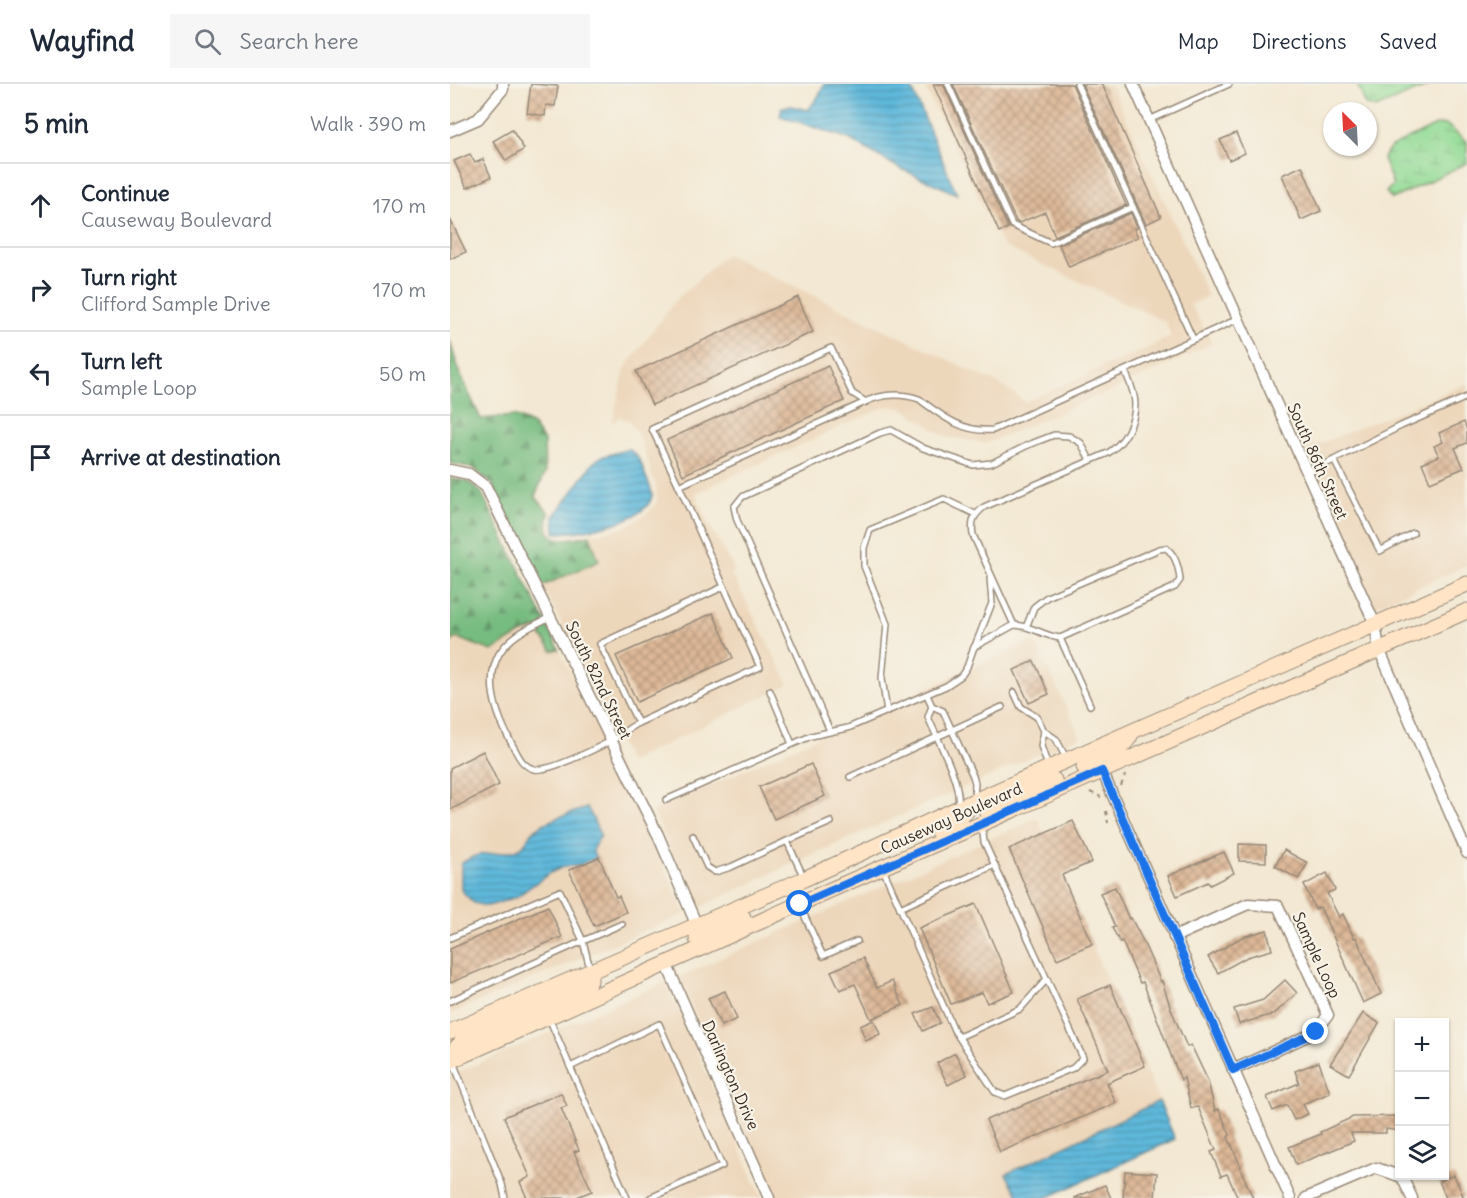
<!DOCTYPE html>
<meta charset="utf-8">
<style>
:root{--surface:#fff;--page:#f6f6f7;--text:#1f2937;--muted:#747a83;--line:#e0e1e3}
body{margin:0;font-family:Delius,sans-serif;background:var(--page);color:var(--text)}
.controls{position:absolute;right:18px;bottom:18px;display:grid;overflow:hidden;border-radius:0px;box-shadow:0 2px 4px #0004}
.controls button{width:54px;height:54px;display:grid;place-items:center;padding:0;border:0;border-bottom:2px solid var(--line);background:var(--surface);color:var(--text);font:30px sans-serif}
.compass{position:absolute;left:873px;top:18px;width:54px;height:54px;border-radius:50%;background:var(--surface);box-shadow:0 2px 4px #0004;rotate:336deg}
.stop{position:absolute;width:18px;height:18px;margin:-14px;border:4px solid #1a73e8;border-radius:50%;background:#fff}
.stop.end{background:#1a73e8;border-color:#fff;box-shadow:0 2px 6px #0008}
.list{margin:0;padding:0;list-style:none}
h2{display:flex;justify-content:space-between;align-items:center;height:78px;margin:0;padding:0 24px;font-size:26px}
h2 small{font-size:20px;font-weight:400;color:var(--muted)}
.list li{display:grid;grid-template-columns:39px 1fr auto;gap:18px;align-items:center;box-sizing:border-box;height:84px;padding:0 24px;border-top:2px solid var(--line)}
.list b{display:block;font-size:22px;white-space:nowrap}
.list p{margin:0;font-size:20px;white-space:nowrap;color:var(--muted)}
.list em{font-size:20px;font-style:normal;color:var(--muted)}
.icon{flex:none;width:33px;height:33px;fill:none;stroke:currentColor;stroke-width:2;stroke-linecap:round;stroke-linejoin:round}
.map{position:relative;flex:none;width:1017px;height:1114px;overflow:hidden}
header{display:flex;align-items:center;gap:36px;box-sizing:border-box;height:84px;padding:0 30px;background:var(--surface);border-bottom:2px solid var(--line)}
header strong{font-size:28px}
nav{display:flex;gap:33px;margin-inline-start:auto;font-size:21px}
.search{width:420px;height:54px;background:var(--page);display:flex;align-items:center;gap:15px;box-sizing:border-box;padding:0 21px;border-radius:0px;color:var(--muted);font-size:22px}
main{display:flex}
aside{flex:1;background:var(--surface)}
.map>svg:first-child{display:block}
.built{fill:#edd7bb;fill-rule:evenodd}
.forest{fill:url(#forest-firs);stroke:#58724e;stroke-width:1.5}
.wetland{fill:url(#wetland-marsh);stroke:#67825a;stroke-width:1.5}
.water{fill:url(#water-rules);stroke:#4c717c;stroke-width:1.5}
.building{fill:url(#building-cross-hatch)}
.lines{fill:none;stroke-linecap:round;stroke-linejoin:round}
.service-casing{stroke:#978978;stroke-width:8}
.minor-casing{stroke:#978978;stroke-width:13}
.secondary-casing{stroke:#978978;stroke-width:17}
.path{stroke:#978978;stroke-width:2;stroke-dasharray:4.5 4.5;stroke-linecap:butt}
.service{stroke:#fff;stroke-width:5}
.minor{stroke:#fff;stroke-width:10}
.secondary{stroke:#ffe4c6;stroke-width:15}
.route{stroke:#1a73e8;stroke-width:8}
.labels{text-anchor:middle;stroke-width:4.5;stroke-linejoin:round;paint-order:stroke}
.street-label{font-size:16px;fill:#3b2a1e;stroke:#f7f3e8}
</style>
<header>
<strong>Wayfind</strong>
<div class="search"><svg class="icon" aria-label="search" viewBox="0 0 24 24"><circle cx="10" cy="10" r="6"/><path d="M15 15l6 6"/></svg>Search here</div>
<nav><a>Map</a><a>Directions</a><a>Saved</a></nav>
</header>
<main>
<aside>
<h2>5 min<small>Walk · 390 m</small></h2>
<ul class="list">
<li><svg class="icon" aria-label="ahead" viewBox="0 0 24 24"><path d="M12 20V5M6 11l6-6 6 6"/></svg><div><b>Continue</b><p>Causeway Boulevard</p></div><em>170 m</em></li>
<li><svg class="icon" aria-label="right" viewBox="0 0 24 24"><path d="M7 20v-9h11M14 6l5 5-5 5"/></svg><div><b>Turn right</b><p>Clifford Sample Drive</p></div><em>170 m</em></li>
<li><svg class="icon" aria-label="left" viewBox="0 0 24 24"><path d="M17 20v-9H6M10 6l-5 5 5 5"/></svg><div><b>Turn left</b><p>Sample Loop</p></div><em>50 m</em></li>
<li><svg class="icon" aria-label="arrive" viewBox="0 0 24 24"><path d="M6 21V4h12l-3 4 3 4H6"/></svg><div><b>Arrive at destination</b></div></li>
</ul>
</aside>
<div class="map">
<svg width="1017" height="1114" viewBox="0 0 1017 1114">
<defs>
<pattern id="forest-firs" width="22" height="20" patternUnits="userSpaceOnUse" patternTransform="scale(1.5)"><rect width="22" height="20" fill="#76bb7f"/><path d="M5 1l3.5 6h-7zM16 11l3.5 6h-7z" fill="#629867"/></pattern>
<pattern id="wetland-marsh" width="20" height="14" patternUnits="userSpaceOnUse" patternTransform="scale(1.5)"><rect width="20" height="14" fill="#93db96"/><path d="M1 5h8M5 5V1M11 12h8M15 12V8" fill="none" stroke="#80bc81"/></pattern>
<pattern id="water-rules" width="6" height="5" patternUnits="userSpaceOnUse" patternTransform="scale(1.5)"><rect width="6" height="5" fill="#5eb8db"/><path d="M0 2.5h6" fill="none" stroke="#4f96b1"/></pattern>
<pattern id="building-cross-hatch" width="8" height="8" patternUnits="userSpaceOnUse" patternTransform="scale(1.5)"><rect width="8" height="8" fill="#ddb898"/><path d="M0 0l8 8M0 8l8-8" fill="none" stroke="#b4967b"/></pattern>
</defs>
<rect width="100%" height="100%" fill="#f7f3e8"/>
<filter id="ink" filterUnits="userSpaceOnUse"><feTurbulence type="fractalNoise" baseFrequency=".0167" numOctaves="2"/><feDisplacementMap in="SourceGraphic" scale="12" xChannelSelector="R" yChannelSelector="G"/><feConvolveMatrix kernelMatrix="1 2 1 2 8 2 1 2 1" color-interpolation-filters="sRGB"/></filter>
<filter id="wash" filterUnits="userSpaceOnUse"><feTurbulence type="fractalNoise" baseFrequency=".008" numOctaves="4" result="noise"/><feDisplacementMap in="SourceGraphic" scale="24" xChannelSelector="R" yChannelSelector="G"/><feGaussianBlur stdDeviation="1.35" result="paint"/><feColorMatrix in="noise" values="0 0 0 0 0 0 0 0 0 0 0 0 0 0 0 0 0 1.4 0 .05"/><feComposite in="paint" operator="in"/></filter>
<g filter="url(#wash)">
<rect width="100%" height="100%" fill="#f3e8d3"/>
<g class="built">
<path d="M473,0H660L758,212L740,221L763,259L670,303L537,359L495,353L453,324L436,322L245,409L254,431L285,487L281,489L339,600L179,678L93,502L149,477L140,451L172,444L191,434L201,426L207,417L206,403L191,356L179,336L169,333L162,339L175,285L225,217L276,170L551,301L575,318L658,280L697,265L721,252L716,238L553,162Z"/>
<path d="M1017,300V481L925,523L854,366Z"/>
<path d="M86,544L102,567L109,565L202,754L235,830L0,930V558L7,554L42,567L71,550ZM142,730V738L151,752L143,762V769L147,775L128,782H115L100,789L66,813L36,822L33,768L47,770L71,764L87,744L111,732Z"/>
<path d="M584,556L630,652L332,784L247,825L203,727Z"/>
<path d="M587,734L709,1017L557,1090L570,1114H326L229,893Z"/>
<path d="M216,898L312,1114H0V992Z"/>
</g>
<g class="forest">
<path d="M0,257L9,288L31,335L64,332L82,340L94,357L95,389L85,412L99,429C90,464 118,455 140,451L149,477L92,502L42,400L23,384L0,379Z"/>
<path d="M1,394L17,397L31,408L109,565L102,567L86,544L71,550L42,567L7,554L0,558Z"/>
</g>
<g class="wetland">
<path d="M907,0H979L978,2L926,24L916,21Z"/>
<path d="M986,41H997L1017,58V79L942,115L936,108L943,101L933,74L941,63Z"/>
</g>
<g class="water">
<path d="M374,0H460L507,110L449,84L399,55L330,32L332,23L341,22L358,26L368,13Z"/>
<path d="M179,365C190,373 192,381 196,393C198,398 202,405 202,411C199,439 127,449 105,449L104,433L143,379L151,373Z"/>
<path d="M137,724C143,731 145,742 151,752C145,761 139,765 147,775L128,782H115L100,789L66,813L42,821L36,822L24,819L11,806V780C30,764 47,773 68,765C78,761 78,750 86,745C99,735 121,729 137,724Z"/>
<path d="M709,1017L725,1055L596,1114H570L556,1090Z"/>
</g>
<g id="blocks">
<g class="building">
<path d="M81,0L108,2L105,22L96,21L95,32L77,29Z"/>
<path d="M483,0H493L558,144L549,148Z"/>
<path d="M503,0H622L676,121L605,152L595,128L569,139L566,137Z"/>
<path d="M632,0H652L711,133L696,140Z"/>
<path d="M62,46L74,65L56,77L43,57Z"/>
<path d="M786,49L795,69L779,76L770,56Z"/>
<path d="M20,70L25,79L33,75L41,93L17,104L4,77Z"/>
<path d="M852,82L871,127L851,136L832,91Z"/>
<path d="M681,129L687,144L684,145L688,153L619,183L609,161Z"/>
<path d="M0,135L16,168L0,175Z"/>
<path d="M348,213L363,248L202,321L186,287Z"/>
<path d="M378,282L394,317L233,391L217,356Z"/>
<path d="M1014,338L1017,346V359L1005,364L1014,384L980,398L972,379L989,372L984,362L993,358L989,349Z"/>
<path d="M263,529L283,574L187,618L166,572Z"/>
<path d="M584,577L599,610L579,619L564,586Z"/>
<path d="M33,667L49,701L0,726V684Z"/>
<path d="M361,680L375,712L324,735L309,703Z"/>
<path d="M623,737L642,778L612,791L642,860L607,875L559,765Z"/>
<path d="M789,760L816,761V778L789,777Z"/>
<path d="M834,766L858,779L848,795L825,782Z"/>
<path d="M774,768L784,789L760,801L758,798L727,812L718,792Z"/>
<path d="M149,773L166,813L169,812L176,828L144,842L119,786Z"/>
<path d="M877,789L885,806L877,809L889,833L893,830L904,854L906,853L931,910L913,919L870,823L865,825L854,801Z"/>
<path d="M665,803L679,835L681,834L692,855L711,898L712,897L721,925L737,963L741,961L758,997L765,1027L769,1025L780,1051L778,1053L791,1083L790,1084L803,1114H788L777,1090L771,1092L761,1068L766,1066L748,1023L741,1024L734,994L731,996L724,979L693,898L690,899L672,857L670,858L662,844L665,843L650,809Z"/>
<path d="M526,820L564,908L537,919L532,908L501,920L469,844Z"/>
<path d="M98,822L112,853L0,899V865Z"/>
<path d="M817,846L822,866L797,873L768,889L758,873L792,853Z"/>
<path d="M413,874L427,904L442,897L453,921L421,935L405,900L390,906L381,887Z"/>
<path d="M835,896L847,909L824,930L789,940L784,925L813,916Z"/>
<path d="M660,901L695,982L657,999L666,1019L550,1068L536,1036L658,986L627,915Z"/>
<path d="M275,907L287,935L271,942L258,914Z"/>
<path d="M483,923L490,939L473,947L465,930Z"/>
<path d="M913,929L929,939L899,991L880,980Z"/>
<path d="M424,936L430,950L416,957L410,942Z"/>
<path d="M505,969L517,991L498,1001L487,979Z"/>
<path d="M869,978L880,1009L853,1020L858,1030L844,1036L837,1021L823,1027L817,1013L849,999L845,987Z"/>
<path d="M111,1009L117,1022L111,1024L129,1066L124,1068L142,1107L124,1114H77L70,1098L80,1093L54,1033Z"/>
<path d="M950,1032V1047L936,1045V1049H901L904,1057L846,1081L839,1063L871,1050L870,1048L903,1033Z"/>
<path d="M675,1087L707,1089L705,1114H673Z"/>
<path d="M1004,1091L1014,1114H996L989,1097Z"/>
<path d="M655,1101L661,1114H624Z"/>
</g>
</g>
</g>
<g filter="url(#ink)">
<use href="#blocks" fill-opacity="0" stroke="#978978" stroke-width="1.5"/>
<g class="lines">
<g class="service-casing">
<g id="service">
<path d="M498,0L562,141L601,159L683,123"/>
<path d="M627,0L743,255"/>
<path d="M699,36L779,0"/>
<path d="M416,318L402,309L381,264L202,345L229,402L411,320C430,310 448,308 469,315C492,332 513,349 543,346L788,235"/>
<path d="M884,376L930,467L963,449"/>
<path d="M858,389L951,342L1017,313"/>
<path d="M229,402L310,583L188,639L150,560L273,503"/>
<path d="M100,533C81,543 61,550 49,570C33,599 48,635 63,662C68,671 72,682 84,685C97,689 147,664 161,657C170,652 178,644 188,639"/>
<path d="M564,541C581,541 593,552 610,554L640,621"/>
<path d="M577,541L584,523L597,513L709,465L716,464C726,471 729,485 730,496L725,503L610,554"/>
<path d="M525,562L542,519L540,494"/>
<path d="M320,607L342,660"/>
<path d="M564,608L571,623L587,633L594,647L606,655L616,674"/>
<path d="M477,611L482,622L478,633C487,655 512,699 508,721"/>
<path d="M482,622L493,627L523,692L525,699L524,714"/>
<path d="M437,628L432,594L437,540L414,482V464L420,446L494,415L525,430"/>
<path d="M380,647L287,436L284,423L292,413L430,349L441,346L473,364L523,381L542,379L578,361L604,351L619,352L631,359L640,376"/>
<path d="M594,647L591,662L598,682"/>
<path d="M400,693L552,623"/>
<path d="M216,716L361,652L398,644L496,602L511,592L517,583L524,563L564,541L523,451C521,437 523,432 534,423L658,369C674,359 685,339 685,320C685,308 679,297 675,287"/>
<path d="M243,752L257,783L265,788L281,783L337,757"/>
<path d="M433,785L504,946L545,1008L555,1012L623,984L633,974L534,758L532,741"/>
<path d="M354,794L337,757L381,738"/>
<path d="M350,822L373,872L407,857"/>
<path d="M450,824L545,781"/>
<path d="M0,854L110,807L133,857L172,840"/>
<path d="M0,917L133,857L140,885"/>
<path d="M99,934L177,1114"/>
<path d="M509,953L570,925L597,895"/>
<path d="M3,978L52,1100L55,1114"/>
<path d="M120,983L209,940L272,1082L200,1114"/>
</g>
</g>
<g class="minor-casing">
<g id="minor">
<path d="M683,0L925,540L929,565L1017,769"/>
<path d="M0,47L28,35L53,5V0"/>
<path d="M0,386L19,390L36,403L208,751L247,842"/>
<path d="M652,687L840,1114"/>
<path d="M724,853L798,820L828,822L878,931L866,948L783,986"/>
<path d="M216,879L319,1114"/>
<path d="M856,1114L926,1084L952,1093L962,1114"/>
</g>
</g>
<g class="secondary-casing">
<g id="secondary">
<path d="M634,683C651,676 671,668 680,652"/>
<path d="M537,729L542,724L604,696"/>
<path d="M488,748C505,740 513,733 524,717"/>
<path d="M247,855L293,833"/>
<path d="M0,948L354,795L524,717L1017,500"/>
<path d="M2,976L4,966L12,958L136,902L140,897V887"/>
<path d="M0,977L378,807L1017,527"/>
</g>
</g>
<g class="path">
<path d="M671,702L675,691"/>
<path d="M640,708L651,713"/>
<path d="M656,727L658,739"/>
</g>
<use href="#service" class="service"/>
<use href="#minor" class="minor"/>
<use href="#secondary" class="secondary"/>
</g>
</g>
<g class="lines" filter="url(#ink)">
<path class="route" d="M350,820L652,687L783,986L866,948"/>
</g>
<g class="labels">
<g class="street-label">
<text transform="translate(868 377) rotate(66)" y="6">South 86th Street</text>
<text transform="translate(149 596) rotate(64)" y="6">South 82nd Street</text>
<text transform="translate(501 734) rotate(-24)" y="6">Causeway Boulevard</text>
<text transform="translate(867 871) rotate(65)" y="6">Sample Loop</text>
<text transform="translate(281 991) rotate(66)" y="6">Darlington Drive</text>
</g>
</g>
</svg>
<div class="controls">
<button>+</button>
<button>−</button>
<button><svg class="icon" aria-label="layers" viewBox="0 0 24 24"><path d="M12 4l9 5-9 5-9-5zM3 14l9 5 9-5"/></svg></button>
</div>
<svg class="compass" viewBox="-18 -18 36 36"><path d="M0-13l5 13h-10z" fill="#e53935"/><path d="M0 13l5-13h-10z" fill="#747a83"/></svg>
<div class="stop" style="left:350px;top:820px"></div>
<div class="stop end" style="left:866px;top:948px"></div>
</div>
</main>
